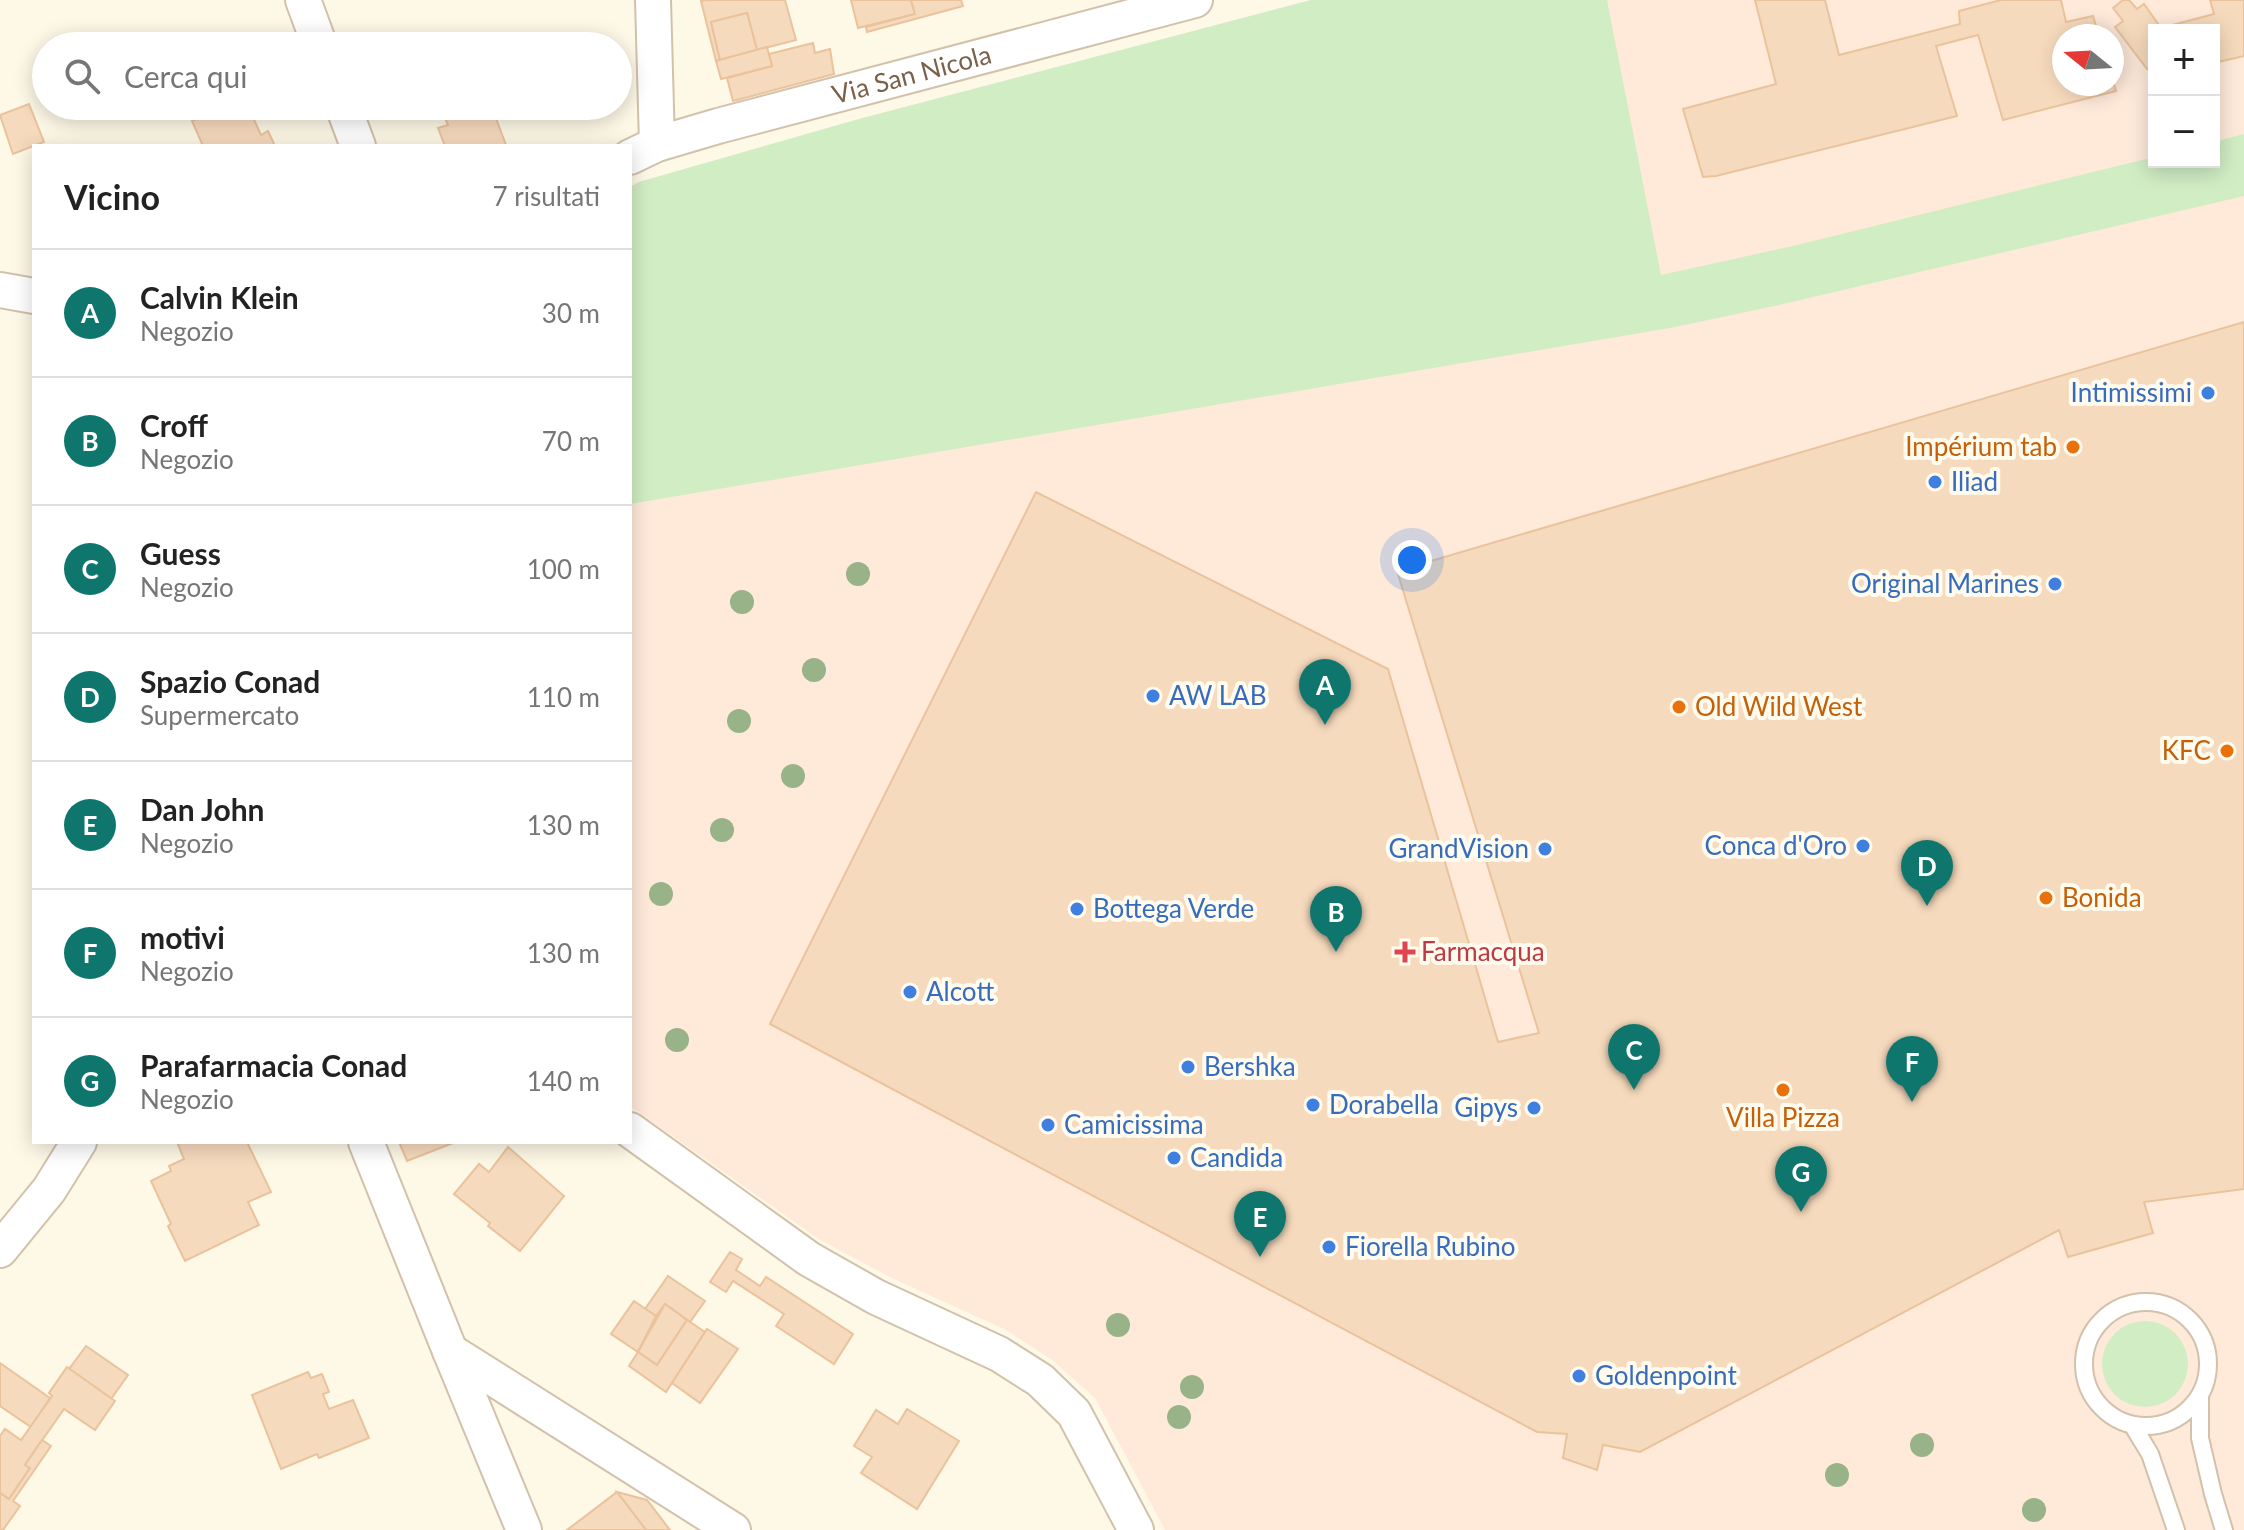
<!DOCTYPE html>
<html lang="it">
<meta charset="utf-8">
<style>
:root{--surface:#fff;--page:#f2f2f2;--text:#222;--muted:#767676;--line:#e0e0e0;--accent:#0f766e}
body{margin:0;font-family:Lato,sans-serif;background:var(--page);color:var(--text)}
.controls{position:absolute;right:24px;top:24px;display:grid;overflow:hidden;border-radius:0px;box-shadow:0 4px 20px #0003}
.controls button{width:72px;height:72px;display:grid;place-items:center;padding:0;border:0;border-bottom:2px solid var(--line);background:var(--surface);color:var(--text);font:40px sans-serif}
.compass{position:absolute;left:2052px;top:24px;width:72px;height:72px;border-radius:50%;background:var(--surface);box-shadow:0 4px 20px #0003;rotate:288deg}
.you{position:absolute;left:1412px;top:560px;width:28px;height:28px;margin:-20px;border:6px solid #fff;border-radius:50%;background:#1a73e8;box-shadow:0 0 0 12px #1a73e833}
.badge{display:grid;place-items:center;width:52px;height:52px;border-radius:50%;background:var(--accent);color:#fff;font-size:26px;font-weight:700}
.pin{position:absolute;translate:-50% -66px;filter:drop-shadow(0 2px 4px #0008)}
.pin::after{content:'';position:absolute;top:42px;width:28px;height:24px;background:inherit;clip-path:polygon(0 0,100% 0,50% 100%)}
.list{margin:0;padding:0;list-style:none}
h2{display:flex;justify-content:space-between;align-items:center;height:104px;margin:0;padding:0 32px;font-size:34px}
h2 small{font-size:26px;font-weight:400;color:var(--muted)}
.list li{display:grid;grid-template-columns:52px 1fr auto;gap:24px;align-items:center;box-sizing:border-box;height:128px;padding:0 32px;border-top:2px solid var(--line)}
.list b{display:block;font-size:30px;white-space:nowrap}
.list p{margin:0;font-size:26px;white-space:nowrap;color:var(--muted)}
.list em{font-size:26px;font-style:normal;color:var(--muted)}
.icon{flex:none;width:44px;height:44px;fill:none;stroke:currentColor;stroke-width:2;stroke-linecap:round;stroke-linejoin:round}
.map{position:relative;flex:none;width:2244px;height:1530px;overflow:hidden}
.search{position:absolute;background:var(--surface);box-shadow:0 4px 20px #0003;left:32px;top:32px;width:600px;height:88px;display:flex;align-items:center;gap:20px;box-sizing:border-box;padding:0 28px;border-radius:44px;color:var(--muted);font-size:30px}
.panel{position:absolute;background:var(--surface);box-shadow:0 4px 20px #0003;left:32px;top:144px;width:600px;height:1000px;border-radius:0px}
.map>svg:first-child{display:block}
.commercial{fill:#ffeada;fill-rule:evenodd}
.green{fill:#d0edc4}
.building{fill:#f6dabd;stroke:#eac39c;stroke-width:2}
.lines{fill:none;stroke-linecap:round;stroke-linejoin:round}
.lane-casing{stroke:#d2c1ab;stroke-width:20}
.street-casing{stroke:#d2c1ab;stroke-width:38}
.lane{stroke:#fff;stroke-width:16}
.street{stroke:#fff;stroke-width:34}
.tree{fill:#99b389}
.shop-dot{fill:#3f7fe0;stroke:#fffbef;stroke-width:3}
.food-dot{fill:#e8710a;stroke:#fffbef;stroke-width:3}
.health-dot{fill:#e0444e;stroke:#fffbef;stroke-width:3}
.labels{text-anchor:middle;stroke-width:8;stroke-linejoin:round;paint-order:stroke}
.street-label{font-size:26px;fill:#7b6149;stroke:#fffbef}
.shop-label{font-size:26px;fill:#366cbe;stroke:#fffbef;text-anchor:start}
.food-label{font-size:26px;fill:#c56008;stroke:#fffbef;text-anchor:end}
.health-label{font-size:26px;fill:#be3a42;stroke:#fffbef;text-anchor:start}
</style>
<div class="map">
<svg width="2244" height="1530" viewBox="0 0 2244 1530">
<rect width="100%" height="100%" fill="#fef8e7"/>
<path class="commercial" d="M1311,0H2244V1530H1165L1095,1398L1052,1360L1006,1330L892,1278L820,1240L630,1106V187L639,182L859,119ZM2154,30H2214V162H2154ZM2064,36H2112V84H2064Z"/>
<g class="green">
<path d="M1311,0H1607L1661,275L1793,246L2154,157V162H2214V142L2244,134V196L1770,307L1670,328L630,504V187L639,182L859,119Z"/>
<circle cx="2145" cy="1364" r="43"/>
</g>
<g class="building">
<path d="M706,0H785L796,40L757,50L747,13L711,22L720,60L716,61L701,1Z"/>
<path d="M851,0H911L915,14L858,28Z"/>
<path d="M911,0H961L963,6L867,32L866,27L915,14Z"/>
<path d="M1755,0H1825L1839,55L1960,24L1959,11L2001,0H2061L2066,22L2093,16L2099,36H2064V84H2112V77L2116,91L2003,120L1978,35L1936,46L1957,116L1716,176L1703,177L1683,109L1776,84Z"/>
<path d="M2123,0H2129L2137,9L2144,4L2161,28L2214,14L2210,0H2244V56L2214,63V30H2154V66L2147,69L2115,27L2123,21L2113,8Z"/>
<path d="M747,13L757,50L720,60L711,22Z"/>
<path d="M813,43L815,53L830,49L834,74L733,101L727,78L772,66L769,54Z"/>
<path d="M767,47L772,66L721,79L716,61Z"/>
<path d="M29,104L44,142L13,154L0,115Z"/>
<path d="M243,106H248L261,135L268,131L275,146H203L192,121L215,111L218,117Z"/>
<path d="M440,106H500L502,110L494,113L506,145L445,146L438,128L448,125Z"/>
<path d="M2244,322V1189L2144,1202L2153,1233L2068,1257L2059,1230L1640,1452L1603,1445L1597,1470L1563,1458L1567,1434L1537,1432L770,1024L1036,492L1388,669L1498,1042L1539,1033L1397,571Z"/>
<path d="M177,1142H247L271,1192L248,1202L259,1225L185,1261L168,1226L171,1224L151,1181L171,1171L169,1166L184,1159Z"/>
<path d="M399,1142H453V1143L407,1161Z"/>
<path d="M508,1147L564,1196L520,1251L488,1226L490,1223L454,1194L479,1164L489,1172Z"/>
<path d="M730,1252L742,1259L736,1270L760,1286L766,1277L853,1334L834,1364L776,1326L784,1314L733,1281L726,1292L710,1282Z"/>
<path d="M668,1276L705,1301L690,1322L665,1304L656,1316L645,1309Z"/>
<path d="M634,1301L656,1316L638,1352L611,1334Z"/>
<path d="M665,1304L687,1320L657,1365L638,1352Z"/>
<path d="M687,1320L705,1332L666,1392L629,1366L638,1352L657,1365Z"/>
<path d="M707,1329L738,1349L700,1403L672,1383Z"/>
<path d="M86,1346L128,1375L111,1399L69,1369Z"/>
<path d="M0,1363L50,1398L31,1427L0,1406Z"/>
<path d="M67,1367L115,1401L95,1430L64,1409L25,1465L30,1468L9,1499L0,1493V1436L5,1429L21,1440L52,1396L49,1393Z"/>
<path d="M308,1372L311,1378L322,1374L329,1392L323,1394L329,1409L353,1400L369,1438L319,1458L317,1454L281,1469L252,1395Z"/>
<path d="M907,1409L959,1441L917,1509L861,1473L872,1457L854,1446L876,1410L898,1424Z"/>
<path d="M42,1440L51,1446L13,1501L20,1506L3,1530H0V1493L9,1499L30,1468L25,1465Z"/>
<path d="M617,1492L647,1500L670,1530H646Z"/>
<path d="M617,1492L646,1530H567Z"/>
</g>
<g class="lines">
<g class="lane-casing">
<g id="lane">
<circle cx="2146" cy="1364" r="62"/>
<path d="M2200,1397V1438L2213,1494L2224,1530"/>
<path d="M2133,1426L2150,1454L2176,1530"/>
</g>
</g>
<g class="street-casing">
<g id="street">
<path d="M303,0L320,46"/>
<path d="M653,0L657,144"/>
<path d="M343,106L358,146"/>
<path id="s1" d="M630,157L657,144L718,126L1195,0"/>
<path d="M0,290L34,296"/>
<path d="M630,1130L809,1259L876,1297L999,1354L1040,1380L1074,1413L1136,1530"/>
<path d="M366,1142L450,1351L524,1530"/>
<path d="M0,1250L49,1190L79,1142"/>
<path d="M450,1351L733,1530"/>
</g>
</g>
<use href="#lane" class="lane"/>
<use href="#street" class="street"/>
</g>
<g class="tree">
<circle cx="858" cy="574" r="12"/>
<circle cx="742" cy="602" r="12"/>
<circle cx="814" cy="670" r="12"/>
<circle cx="739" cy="721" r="12"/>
<circle cx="793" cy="776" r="12"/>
<circle cx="722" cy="830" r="12"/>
<circle cx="661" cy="894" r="12"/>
<circle cx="677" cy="1040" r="12"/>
<circle cx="1118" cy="1325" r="12"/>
<circle cx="1192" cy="1387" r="12"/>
<circle cx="1179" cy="1417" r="12"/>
<circle cx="1922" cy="1445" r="12"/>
<circle cx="1837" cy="1475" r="12"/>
<circle cx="2034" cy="1510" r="12"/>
</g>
<g class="shop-dot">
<circle cx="2208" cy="393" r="8"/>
<circle cx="1935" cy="482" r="8"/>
<circle cx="2055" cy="584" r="8"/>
<circle cx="1153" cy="696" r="8"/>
<circle cx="1863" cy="846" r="8"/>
<circle cx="1545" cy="849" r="8"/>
<circle cx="1077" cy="909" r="8"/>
<circle cx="910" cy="992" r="8"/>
<circle cx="1188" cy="1067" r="8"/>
<circle cx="1313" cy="1105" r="8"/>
<circle cx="1534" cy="1108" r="8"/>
<circle cx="1048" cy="1125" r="8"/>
<circle cx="1174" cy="1158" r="8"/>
<circle cx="1329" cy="1247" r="8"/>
<circle cx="1579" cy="1376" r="8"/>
</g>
<g class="food-dot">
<circle cx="2073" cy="447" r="8"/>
<circle cx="1679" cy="707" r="8"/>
<circle cx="2227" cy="751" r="8"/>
<circle cx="2046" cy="898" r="8"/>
<circle cx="1783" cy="1090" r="8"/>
</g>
<path class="health-dot" d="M1401 940h8v8h8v8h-8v8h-8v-8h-8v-8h8z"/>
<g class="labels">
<g class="street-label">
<text dy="9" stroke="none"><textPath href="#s1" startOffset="294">Via San Nicola</textPath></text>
</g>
<g class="shop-label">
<text x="2192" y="402" text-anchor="end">Intimissimi</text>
<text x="1951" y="491">Iliad</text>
<text x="2039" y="593" text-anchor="end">Original Marines</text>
<text x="1169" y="705">AW LAB</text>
<text x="1847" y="855" text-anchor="end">Conca d'Oro</text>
<text x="1529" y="858" text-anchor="end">GrandVision</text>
<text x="1093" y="918">Bottega Verde</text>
<text x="926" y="1001">Alcott</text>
<text x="1204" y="1076">Bershka</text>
<text x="1329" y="1114">Dorabella</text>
<text x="1518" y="1117" text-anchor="end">Gipys</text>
<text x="1064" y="1134">Camicissima</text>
<text x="1190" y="1167">Candida</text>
<text x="1345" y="1256">Fiorella Rubino</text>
<text x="1595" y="1385">Goldenpoint</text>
</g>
<g class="food-label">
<text x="2057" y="456">Impérium tab</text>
<text x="1695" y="716" text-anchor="start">Old Wild West</text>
<text x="2211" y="760">KFC</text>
<text x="2062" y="907" text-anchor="start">Bonida</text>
<text x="1783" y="1127" text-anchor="middle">Villa Pizza</text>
</g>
<g class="health-label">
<text x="1421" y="961">Farmacqua</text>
</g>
</g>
</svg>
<div class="controls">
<button>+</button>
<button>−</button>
</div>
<svg class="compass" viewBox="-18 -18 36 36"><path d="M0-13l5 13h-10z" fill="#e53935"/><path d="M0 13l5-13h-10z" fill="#767676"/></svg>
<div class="you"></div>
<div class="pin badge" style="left:1325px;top:725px">A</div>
<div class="pin badge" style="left:1336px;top:952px">B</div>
<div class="pin badge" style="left:1634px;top:1090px">C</div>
<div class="pin badge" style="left:1927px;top:906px">D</div>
<div class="pin badge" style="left:1260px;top:1257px">E</div>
<div class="pin badge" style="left:1912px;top:1102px">F</div>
<div class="pin badge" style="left:1801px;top:1212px">G</div>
<div class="search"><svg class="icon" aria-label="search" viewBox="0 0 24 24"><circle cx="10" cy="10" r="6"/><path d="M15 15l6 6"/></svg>Cerca qui</div>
<section class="panel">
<h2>Vicino<small>7 risultati</small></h2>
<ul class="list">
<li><span class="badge">A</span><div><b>Calvin Klein</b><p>Negozio</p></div><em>30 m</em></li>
<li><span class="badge">B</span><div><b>Croff</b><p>Negozio</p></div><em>70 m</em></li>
<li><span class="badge">C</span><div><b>Guess</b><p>Negozio</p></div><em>100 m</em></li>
<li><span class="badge">D</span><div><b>Spazio Conad</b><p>Supermercato</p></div><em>110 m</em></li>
<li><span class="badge">E</span><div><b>Dan John</b><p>Negozio</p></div><em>130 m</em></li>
<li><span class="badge">F</span><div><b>motivi</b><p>Negozio</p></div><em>130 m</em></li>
<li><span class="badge">G</span><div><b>Parafarmacia Conad</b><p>Negozio</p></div><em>140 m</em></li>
</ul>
</section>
</div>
